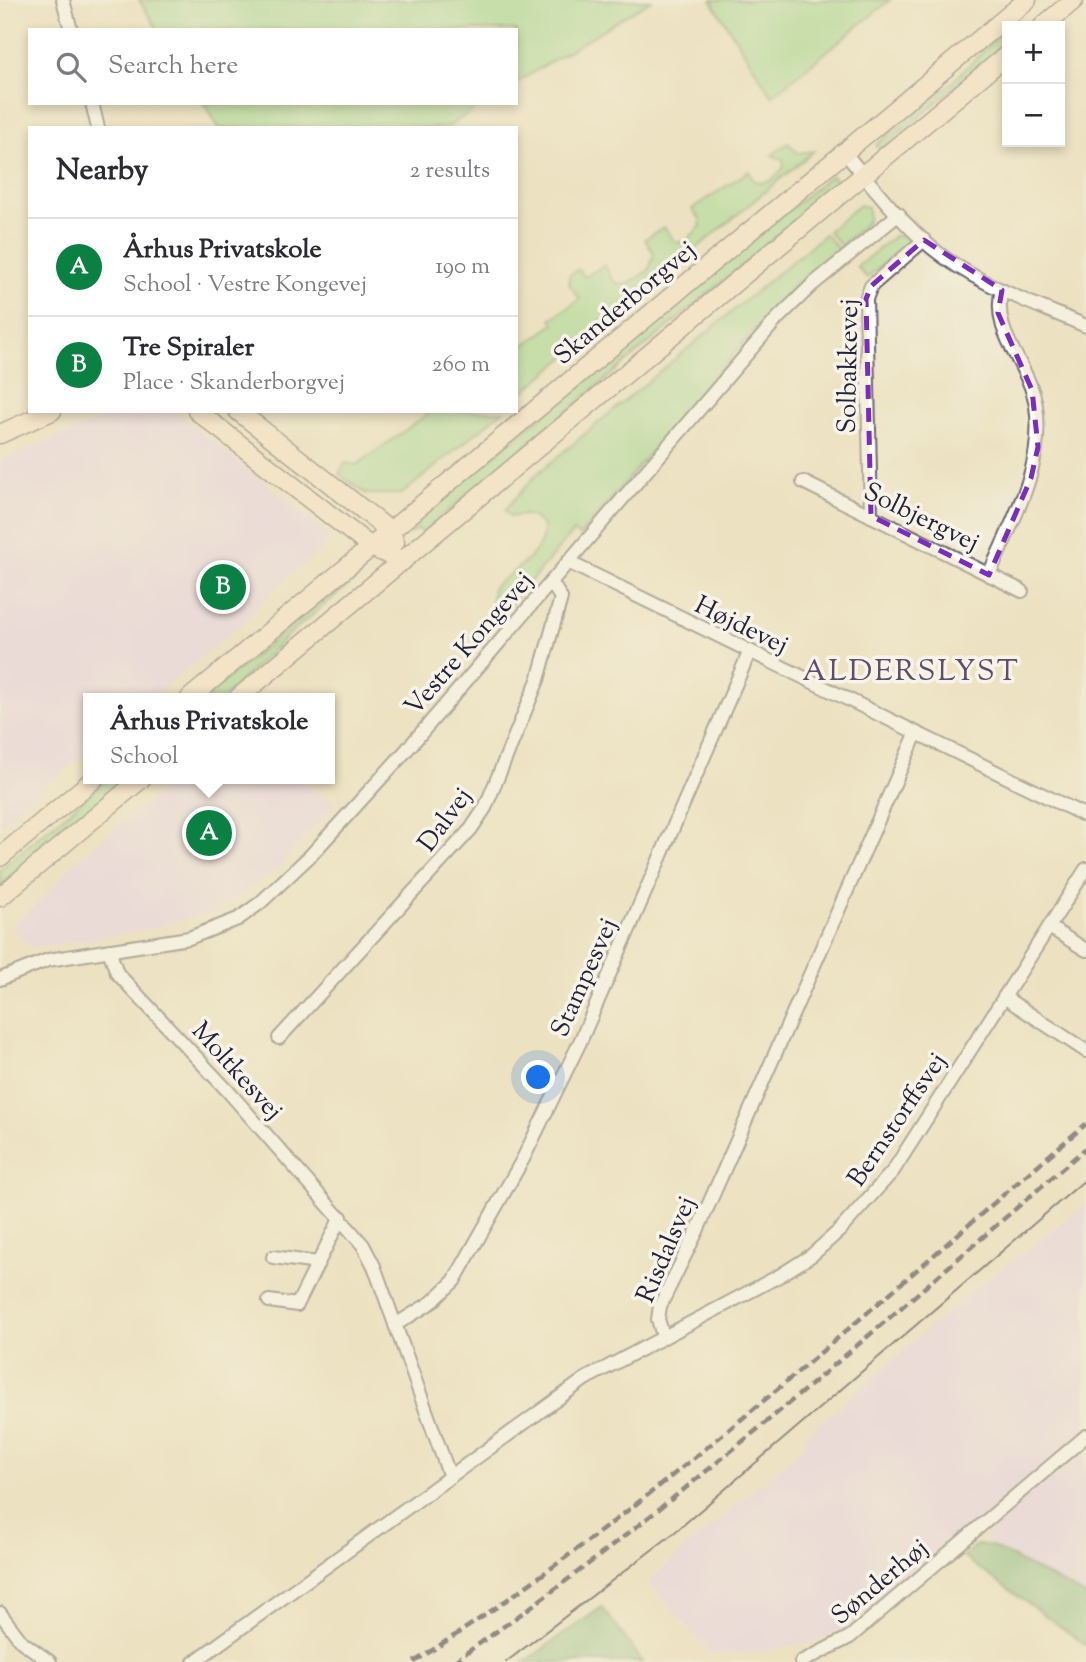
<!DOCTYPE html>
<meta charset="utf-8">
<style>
:root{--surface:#fff;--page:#f2f2f3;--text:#2b2b33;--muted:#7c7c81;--line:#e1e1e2;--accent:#0b8043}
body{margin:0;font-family:"Sorts Mill Goudy",serif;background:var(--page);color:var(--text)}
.controls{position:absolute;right:21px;top:21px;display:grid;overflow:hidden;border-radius:0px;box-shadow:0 4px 10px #0003}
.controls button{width:63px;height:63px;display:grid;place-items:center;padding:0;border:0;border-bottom:2px solid var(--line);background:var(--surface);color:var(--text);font:35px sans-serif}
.you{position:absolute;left:539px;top:1078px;width:24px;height:24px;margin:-18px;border:5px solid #fff;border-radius:50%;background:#1a73e8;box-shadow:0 0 0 10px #1a73e833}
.badge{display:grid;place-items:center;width:46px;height:46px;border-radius:50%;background:var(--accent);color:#fff;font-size:23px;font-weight:700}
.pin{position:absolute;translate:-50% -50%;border:4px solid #fff;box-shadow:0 2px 7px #0006}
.popup{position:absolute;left:83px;top:693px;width:252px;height:91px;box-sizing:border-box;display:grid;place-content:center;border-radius:0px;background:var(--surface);filter:drop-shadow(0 2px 5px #0005);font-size:23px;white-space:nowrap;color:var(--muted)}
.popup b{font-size:26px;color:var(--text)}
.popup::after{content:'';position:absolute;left:50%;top:100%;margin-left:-14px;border:14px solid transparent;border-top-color:var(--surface)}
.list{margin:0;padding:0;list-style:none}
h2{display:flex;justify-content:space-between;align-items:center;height:91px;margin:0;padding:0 28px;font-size:30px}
h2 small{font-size:23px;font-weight:400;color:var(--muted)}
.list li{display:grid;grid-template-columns:46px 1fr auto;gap:21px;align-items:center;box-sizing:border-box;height:98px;padding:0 28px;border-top:2px solid var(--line)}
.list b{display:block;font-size:26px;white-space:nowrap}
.list p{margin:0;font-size:23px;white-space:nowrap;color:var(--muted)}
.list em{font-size:23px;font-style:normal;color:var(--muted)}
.icon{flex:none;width:38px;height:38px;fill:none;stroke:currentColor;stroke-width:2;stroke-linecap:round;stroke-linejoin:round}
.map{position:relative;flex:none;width:1086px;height:1662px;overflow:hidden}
.search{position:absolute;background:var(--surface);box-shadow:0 4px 10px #0003;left:28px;top:28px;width:490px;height:77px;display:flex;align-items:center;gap:18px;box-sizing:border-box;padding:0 24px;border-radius:0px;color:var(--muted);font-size:26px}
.panel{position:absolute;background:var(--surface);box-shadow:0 4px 10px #0003;left:28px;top:126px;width:490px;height:287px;border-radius:0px}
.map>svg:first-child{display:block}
.built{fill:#e6d2f0}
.green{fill:#9ad98e;stroke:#5e7e64;stroke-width:2}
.forest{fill:#7bb979;stroke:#4e6e5a;stroke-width:2}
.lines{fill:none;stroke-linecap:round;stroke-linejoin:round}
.street-casing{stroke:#69656a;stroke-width:16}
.secondary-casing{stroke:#69656a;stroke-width:21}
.street{stroke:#fff;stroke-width:12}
.secondary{stroke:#fbe5cf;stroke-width:18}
.tram{stroke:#22223b;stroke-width:2}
.rail{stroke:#22223b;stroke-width:4.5;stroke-dasharray:10 5;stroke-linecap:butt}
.marked{fill:none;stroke:#7b2cbf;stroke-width:5;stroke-dasharray:14 9;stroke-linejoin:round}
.labels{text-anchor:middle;stroke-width:7;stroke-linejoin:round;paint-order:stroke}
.street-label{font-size:26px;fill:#22223b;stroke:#f7f3e8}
.quarter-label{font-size:30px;letter-spacing:2px;fill:#5e4e6b;stroke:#f7f3e8}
</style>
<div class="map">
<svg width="1086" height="1662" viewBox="0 0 1086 1662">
<rect width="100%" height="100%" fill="#f7f3e8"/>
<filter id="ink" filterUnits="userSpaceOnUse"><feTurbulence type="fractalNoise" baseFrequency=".0143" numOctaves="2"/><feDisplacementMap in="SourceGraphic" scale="14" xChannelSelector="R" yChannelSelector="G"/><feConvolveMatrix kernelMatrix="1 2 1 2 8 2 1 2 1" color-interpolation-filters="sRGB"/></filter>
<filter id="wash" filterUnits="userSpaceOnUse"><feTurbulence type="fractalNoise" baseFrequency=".00686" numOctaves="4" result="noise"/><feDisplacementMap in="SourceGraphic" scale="28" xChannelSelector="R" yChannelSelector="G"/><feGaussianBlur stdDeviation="1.57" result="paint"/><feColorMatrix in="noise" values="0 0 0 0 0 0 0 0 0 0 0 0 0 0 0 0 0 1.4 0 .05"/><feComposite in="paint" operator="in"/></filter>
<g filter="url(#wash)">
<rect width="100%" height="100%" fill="#ece2c1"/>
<g class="built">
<path d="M121,411H175L329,535L325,546L272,591L245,621L152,698H88V751L0,825V461Z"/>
<path d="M176,779H295L336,803L274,872L211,914L134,932L33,948L10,927L48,893L73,864Z"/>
<path d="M1086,1204V1596L983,1539L996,1527L980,1518L846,1628L813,1642L761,1652L711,1655L648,1581L807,1444L803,1438L972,1291Z"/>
</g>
<g class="green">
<path d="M139,0H651L516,83V30H158Z"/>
<path d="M711,0H890L772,96Z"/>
<path d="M1007,28V43L880,150L876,145L946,88Z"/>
<path d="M204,103H484L446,128H219Z"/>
<path d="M788,143L798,153L814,151L516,398V351L554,324L551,319L580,299L569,284V276L578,269L585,277L604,265L615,283L626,285L649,270L654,254L645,239L664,227L676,243L686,241L701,226L700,219L692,209L749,171L753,180C768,187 775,178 784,167L783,160L772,155Z"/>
<path d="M831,175L839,184L422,533L418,529L409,534L411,525Z"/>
<path d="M859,205L868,207V221L841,246L828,231Z"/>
<path d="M825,234L838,249L788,291L790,294L755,329L580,536L573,532L482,637L473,629L490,621L493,587C512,571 547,553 543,526C533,514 525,513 511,517L505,510L537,474Z"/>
<path d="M900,235L909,241L867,278L857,267L894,236Z"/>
<path d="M432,411H503L402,494H366L339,474L345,463L357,465Z"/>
<path d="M357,571L360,575L287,636L223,698H204Z"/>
<path d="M108,779H127L0,885V869Z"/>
</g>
<g class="forest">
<path d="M976,1545L991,1546L1086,1596V1645L963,1557Z"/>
<path d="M602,1607L643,1662H524Z"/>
</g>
</g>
<g filter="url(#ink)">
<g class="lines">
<g class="street-casing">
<g id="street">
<path d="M63,0L71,30"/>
<path d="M92,103L98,128"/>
<path d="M844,152C871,184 899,220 932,248C977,285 1033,303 1086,326"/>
<path d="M803,482L1022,591"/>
<path d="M871,516L866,299L871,286L924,240"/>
<path d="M568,562L1086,816"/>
<path d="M989,575C1012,520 1045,467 1036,406C1030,365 990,333 1002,290"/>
<path d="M1049,927L1086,950"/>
<path d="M109,950L117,973L228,1091L363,1245L374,1266L450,1477"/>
<path d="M0,979L48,960L189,938L238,919L260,903L311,855L404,753L777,319L812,285L899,214"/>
<path d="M1004,997L1086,1051"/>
<path d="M279,1038L471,829L485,808L538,680L561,598L551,582"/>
<path d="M273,1257L318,1263"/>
<path d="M269,1301L297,1305L341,1217"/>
<path d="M395,1325L432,1302L454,1281L523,1159L580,1042L749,653"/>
<path d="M663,1336L658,1319L660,1306L697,1231L916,734"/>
<path d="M0,1613L21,1641L50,1662"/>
<path d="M194,1662L585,1379L779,1276L812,1255L840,1230L893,1171L1086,869"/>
<path d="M801,1662L850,1637L1086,1436"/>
</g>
</g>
<g class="secondary-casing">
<g id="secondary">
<path d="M1043,26L1074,0"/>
<path d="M197,411L371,547L403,561"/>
<path d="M238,411L390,531L395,542"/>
<path d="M0,434L52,411"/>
<path d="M190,698L1027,0"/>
<path d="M238,698L1007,55"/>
<path d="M0,857L94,779"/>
<path d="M0,897L141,779"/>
</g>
</g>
<use href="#street" class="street"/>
<use href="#secondary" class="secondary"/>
<path class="tram" d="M506,1662L674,1533L1086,1179"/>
<g class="rail">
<path d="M414,1662C656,1508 868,1309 1086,1124"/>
<path d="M453,1662C677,1508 880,1325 1086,1148"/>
</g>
</g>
</g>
<path d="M0 0H1086V1662H0ZM924,240L1002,290L998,313L1032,390L1038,447L1031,478L989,575L871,516L866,299L871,286Z" fill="#ece2c1" fill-opacity=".55" fill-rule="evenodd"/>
<path class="marked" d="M924,240L1002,290L998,313L1032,390L1038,447L1031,478L989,575L871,516L866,299L871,286Z"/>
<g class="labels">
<g class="street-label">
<text transform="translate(624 302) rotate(-40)" y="9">Skanderborgvej</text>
<text transform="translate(847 366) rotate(-89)" y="9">Solbakkevej</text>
<text transform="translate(922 516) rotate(26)" y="9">Solbjergvej</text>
<text transform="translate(742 624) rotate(26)" y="9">Højdevej</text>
<text transform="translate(468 643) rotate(-49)" y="9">Vestre Kongevej</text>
<text transform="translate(444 819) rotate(-54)" y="9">Dalvej</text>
<text transform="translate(583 977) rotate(-66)" y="9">Stampesvej</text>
<text transform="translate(238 1070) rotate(48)" y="9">Moltkesvej</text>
<text transform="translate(896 1119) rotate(-56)" y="9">Bernstorffsvej</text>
<text transform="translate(665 1249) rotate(-67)" y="9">Risdalsvej</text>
<text transform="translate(879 1581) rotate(-40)" y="9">Sønderhøj</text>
</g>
<g class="quarter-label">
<text x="911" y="680">ALDERSLYST</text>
</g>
</g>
</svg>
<div class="controls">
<button>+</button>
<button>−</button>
</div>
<div class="you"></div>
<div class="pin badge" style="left:209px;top:833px">A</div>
<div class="popup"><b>Århus Privatskole</b>School</div>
<div class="pin badge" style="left:223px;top:587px">B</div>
<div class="search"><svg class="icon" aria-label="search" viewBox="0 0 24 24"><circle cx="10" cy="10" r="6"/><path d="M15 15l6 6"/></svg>Search here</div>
<section class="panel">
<h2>Nearby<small>2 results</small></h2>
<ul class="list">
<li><span class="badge">A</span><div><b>Århus Privatskole</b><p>School · Vestre Kongevej</p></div><em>190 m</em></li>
<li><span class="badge">B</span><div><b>Tre Spiraler</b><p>Place · Skanderborgvej</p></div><em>260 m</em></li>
</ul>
</section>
</div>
